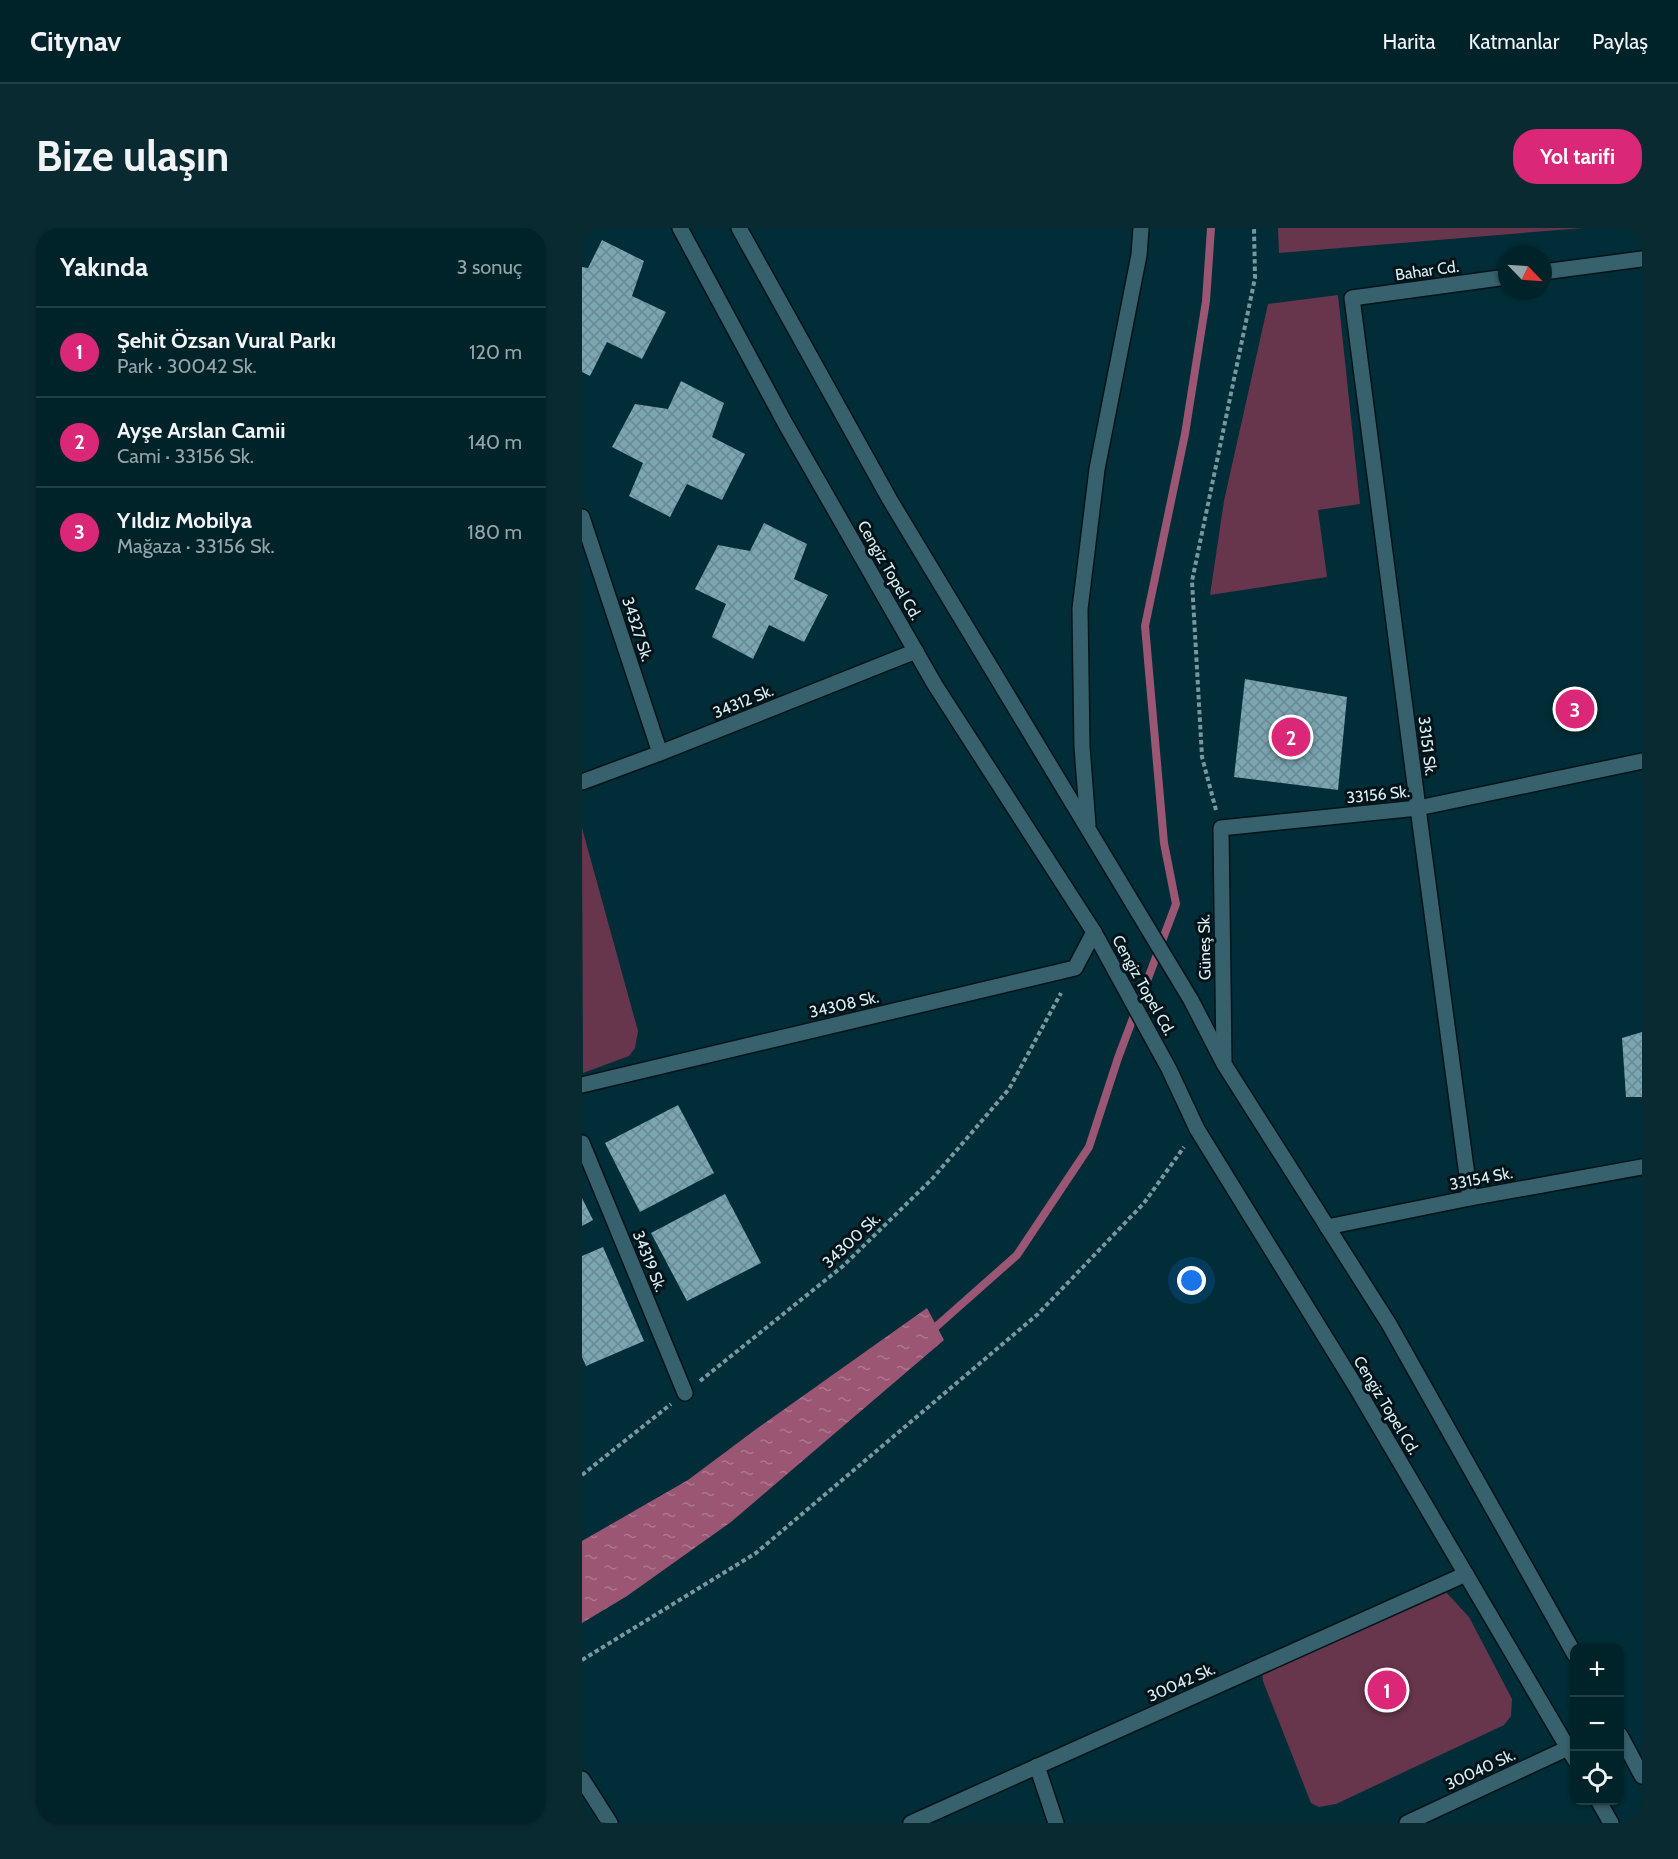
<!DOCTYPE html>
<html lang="tr">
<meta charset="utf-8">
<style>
:root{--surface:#002229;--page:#0a2a31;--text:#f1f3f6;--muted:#95a4a8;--line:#223f46;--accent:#db2777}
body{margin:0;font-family:Cabin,sans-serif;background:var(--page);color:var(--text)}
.controls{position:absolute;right:18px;bottom:18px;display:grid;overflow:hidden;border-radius:12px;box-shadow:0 2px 4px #0004}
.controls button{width:54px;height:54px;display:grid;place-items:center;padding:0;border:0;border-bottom:2px solid var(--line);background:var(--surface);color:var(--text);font:30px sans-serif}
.compass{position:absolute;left:916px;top:18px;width:54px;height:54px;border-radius:50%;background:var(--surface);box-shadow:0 2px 4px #0004;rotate:115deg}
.you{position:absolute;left:610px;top:1053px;width:21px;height:21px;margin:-15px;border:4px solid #fff;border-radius:50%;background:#1a73e8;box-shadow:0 0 0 9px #1a73e833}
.badge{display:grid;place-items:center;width:39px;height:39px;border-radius:50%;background:var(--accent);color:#fff;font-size:20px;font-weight:700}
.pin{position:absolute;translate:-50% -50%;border:3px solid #fff;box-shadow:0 2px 6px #0006}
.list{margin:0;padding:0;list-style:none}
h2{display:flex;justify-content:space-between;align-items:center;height:78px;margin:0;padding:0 24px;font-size:26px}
h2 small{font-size:20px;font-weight:400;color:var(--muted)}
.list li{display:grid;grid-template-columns:39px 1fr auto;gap:18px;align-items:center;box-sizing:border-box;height:90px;padding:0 24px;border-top:2px solid var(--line)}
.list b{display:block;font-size:22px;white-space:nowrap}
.list p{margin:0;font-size:20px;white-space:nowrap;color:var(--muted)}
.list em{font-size:20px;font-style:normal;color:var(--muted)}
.icon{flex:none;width:33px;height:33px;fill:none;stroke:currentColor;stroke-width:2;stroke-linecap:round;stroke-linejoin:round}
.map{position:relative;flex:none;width:1060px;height:1595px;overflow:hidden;border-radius:24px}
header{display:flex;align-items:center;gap:36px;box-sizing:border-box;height:84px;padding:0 30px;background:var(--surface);border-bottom:2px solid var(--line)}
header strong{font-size:28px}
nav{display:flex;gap:33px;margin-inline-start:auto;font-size:21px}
.intro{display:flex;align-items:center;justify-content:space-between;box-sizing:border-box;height:144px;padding:0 36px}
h1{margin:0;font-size:42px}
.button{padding:15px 27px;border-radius:24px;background:var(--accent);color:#fff;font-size:21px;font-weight:700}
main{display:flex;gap:36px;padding:0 36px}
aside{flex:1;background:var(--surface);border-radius:24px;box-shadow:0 2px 4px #0004}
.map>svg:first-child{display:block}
.green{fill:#68364c}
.water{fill:url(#water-ripples)}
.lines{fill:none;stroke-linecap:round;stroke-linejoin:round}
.stream{stroke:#9b5674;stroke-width:8}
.building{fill:url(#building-cross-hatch)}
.minor-casing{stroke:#011419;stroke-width:18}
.path{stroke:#77989f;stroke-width:4;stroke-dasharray:4.5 3;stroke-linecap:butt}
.minor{stroke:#37616c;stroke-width:15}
.labels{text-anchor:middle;stroke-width:6;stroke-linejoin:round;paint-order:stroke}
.street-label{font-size:16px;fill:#d9eff5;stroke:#031318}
</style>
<header>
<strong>Citynav</strong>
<nav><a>Harita</a><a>Katmanlar</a><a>Paylaş</a></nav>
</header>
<div class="intro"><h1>Bize ulaşın</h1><a class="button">Yol tarifi</a></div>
<main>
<aside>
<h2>Yakında<small>3 sonuç</small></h2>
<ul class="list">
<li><span class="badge">1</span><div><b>Şehit Özsan Vural Parkı</b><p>Park · 30042 Sk.</p></div><em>120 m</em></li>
<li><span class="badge">2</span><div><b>Ayşe Arslan Camii</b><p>Cami · 33156 Sk.</p></div><em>140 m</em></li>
<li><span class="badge">3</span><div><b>Yıldız Mobilya</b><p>Mağaza · 33156 Sk.</p></div><em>180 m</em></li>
</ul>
</aside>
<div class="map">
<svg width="1060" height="1595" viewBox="0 0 1060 1595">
<defs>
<pattern id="water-ripples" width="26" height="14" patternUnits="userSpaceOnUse" patternTransform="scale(1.5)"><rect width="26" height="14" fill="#9b5674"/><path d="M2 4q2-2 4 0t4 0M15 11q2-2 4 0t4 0" fill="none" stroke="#ad778f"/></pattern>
<pattern id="building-cross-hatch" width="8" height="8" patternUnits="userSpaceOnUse" patternTransform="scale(1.5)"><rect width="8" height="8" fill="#7aa5b1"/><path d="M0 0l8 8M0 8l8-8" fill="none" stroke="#698992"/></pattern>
</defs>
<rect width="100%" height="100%" fill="#002d37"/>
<g class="green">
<path d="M696,0H1001L697,25Z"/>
<path d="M756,67L778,276L736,282L745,349L628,367L642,273L686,76Z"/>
<path d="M0,600L56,803L53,820L47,828L1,845Z"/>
<path d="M863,1363L887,1389L930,1471L929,1488L922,1497L754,1576L737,1579L729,1575L681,1453L680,1444Z"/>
</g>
<path class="water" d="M345,1080L362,1112L149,1294L45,1368L0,1395V1313L106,1252L173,1202Z"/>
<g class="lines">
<path class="stream" d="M347,1105L435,1027L507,919L536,830L594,676L582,615L563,398L603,206L624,73L629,0"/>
</g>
<g class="building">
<path d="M20,12L62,33L50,68L84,84L60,131L25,114L8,148L0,144V39L6,40Z"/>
<path d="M99,153L142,175L130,209L163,226L140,272L105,256L88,289L47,268L61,235L30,219L53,176L86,181Z"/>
<path d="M182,295L225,316L212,351L246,367L222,414L187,397L171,431L130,409L144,376L113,361L136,317L168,323Z"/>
<path d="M663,451L765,469L756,562L652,549Z"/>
<path d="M1060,804V869H1044L1040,810Z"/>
<path d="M96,877L132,945L58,984L23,915Z"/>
<path d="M143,966L179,1035L105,1073L69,1005Z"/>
<path d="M0,970L11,992L0,998Z"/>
<path d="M21,1019L62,1113L4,1138L0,1129V1028Z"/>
</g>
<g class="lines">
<g class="minor-casing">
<g id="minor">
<path d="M98,0L203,195L353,457L512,704L587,841L615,901L774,1159L993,1532"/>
<path d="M157,0L308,272L609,772L642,836L807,1096L993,1427"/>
<path d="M961,44L1060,31"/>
<path d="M0,289L78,525"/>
<path d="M0,554L78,525L334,423"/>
<path d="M506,597L500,519L498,381L515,241L557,27L559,0"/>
<path d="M642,833L639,600L836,580L1060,533"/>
<path d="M0,857L493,740L512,704"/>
<path d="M0,915L103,1165"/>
<path d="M888,970L836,580L770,70L925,49"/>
<path d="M745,999L888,970L1060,939"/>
<path d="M1038,1507L1060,1548"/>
<path d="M455,1538L474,1595"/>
<path d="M0,1551L28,1595"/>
<path d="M1016,1572L1029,1595"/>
<path d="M329,1595L884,1346"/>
<path d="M825,1595L986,1520"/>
</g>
</g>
<g class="path">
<path d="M634,582L620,529L610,353L673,50L672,0"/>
<path d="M118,1153L261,1038L350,951L427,861L479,765"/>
<path d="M0,1247L89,1176"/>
<path d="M0,1432L174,1325L456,1086L562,975L602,919"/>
</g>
<use href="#minor" class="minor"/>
</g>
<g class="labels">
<g class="street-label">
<text transform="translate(845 42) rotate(-8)" y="6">Bahar Cd.</text>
<text transform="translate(308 342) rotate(60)" y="6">Cengiz Topel Cd.</text>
<text transform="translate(56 401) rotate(72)" y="6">34327 Sk.</text>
<text transform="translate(161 473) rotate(-22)" y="6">34312 Sk.</text>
<text transform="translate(846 518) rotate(83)" y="6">33151 Sk.</text>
<text transform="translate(796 566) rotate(-6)" y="6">33156 Sk.</text>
<text transform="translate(622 719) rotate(-91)" y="6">Güneş Sk.</text>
<text transform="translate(562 757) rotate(61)" y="6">Cengiz Topel Cd.</text>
<text transform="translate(262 776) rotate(-13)" y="6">34308 Sk.</text>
<text transform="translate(899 950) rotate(-11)" y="6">33154 Sk.</text>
<text transform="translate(269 1012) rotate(-43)" y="6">34300 Sk.</text>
<text transform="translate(68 1033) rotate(68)" y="6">34319 Sk.</text>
<text transform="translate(805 1177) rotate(59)" y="6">Cengiz Topel Cd.</text>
<text transform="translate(599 1454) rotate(-24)" y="6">30042 Sk.</text>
<text transform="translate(898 1541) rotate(-25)" y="6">30040 Sk.</text>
</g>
</g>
</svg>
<div class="controls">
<button>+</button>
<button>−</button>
<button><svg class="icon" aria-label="locate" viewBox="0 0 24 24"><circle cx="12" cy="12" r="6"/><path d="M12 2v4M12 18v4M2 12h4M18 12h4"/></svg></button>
</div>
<svg class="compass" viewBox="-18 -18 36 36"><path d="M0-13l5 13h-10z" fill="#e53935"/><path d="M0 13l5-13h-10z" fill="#95a4a8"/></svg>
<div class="you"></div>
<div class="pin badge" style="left:805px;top:1462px">1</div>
<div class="pin badge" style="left:709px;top:509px">2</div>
<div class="pin badge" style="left:993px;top:481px">3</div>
</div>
</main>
